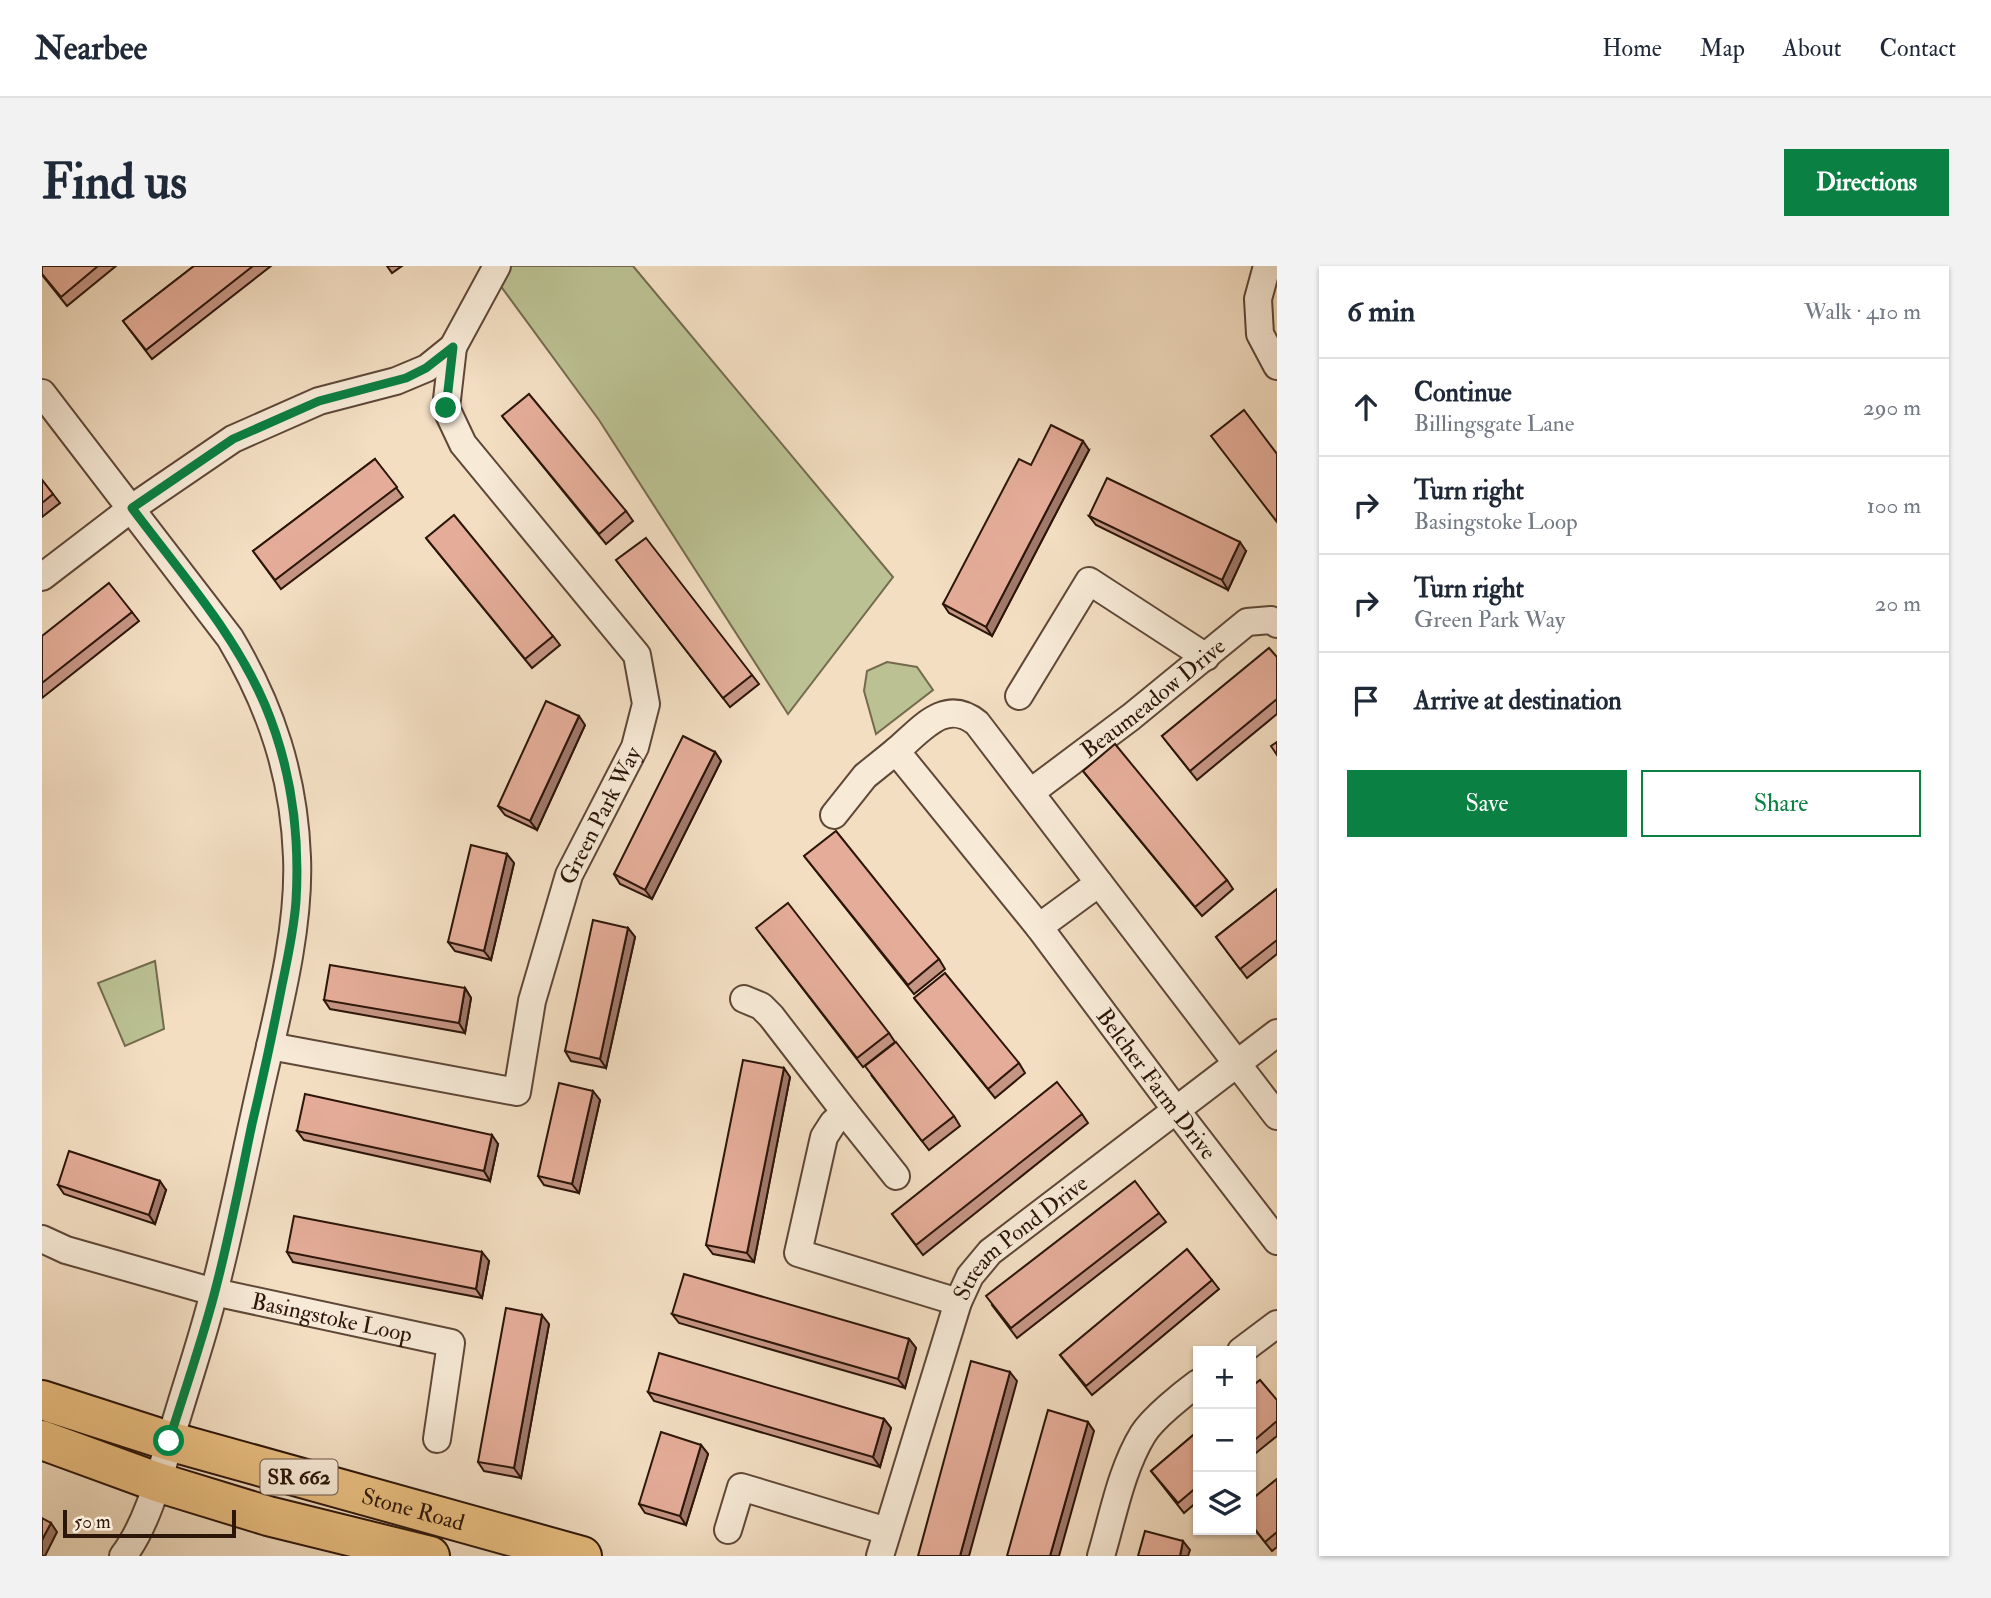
<!DOCTYPE html>
<meta charset="utf-8">
<style>
:root{--surface:#fff;--page:#f2f2f3;--text:#1f2937;--muted:#747a83;--line:#e0e1e3;--accent:#0b8043}
body{margin:0;font-family:"IM FELL Double Pica",serif;background:var(--page);color:var(--text)}
.controls{position:absolute;right:21px;bottom:21px;display:grid;overflow:hidden;border-radius:0px;box-shadow:0 2px 5px #0004}
.controls button{width:63px;height:63px;display:grid;place-items:center;padding:0;border:0;border-bottom:2px solid var(--line);background:var(--surface);color:var(--text);font:35px sans-serif}
.scale{position:absolute;left:21px;bottom:18px;width:173px;box-sizing:border-box;padding-left:7px;border:4px solid #2c1509;border-top:0;font-size:19px;line-height:24px;white-space:nowrap;color:#2c1509;-webkit-text-stroke:5px #f7ead7;paint-order:stroke}
.stop{position:absolute;width:21px;height:21px;margin:-16px;border:5px solid #0b8043;border-radius:50%;background:#fff}
.stop.end{background:#0b8043;border-color:#fff;box-shadow:0 2px 7px #0008}
.list{margin:0;padding:0;list-style:none}
h2{display:flex;justify-content:space-between;align-items:center;height:91px;margin:0;padding:0 28px;font-size:30px}
h2 small{font-size:23px;font-weight:400;color:var(--muted)}
.list li{display:grid;grid-template-columns:46px 1fr auto;gap:21px;align-items:center;box-sizing:border-box;height:98px;padding:0 28px;border-top:2px solid var(--line)}
.list b{display:block;font-size:26px;white-space:nowrap}
.list p{margin:0;font-size:23px;white-space:nowrap;color:var(--muted)}
.list em{font-size:23px;font-style:normal;color:var(--muted)}
.actions{display:flex;gap:14px;padding:21px 28px}
.actions a{flex:1;padding:16px 0;border:2px solid var(--accent);border-radius:0px;text-align:center;font-size:24px;color:var(--accent)}
.actions .main{background:var(--accent);color:#fff}
.icon{flex:none;width:38px;height:38px;fill:none;stroke:currentColor;stroke-width:2;stroke-linecap:round;stroke-linejoin:round}
.map{position:relative;flex:none;width:1235px;height:1290px;overflow:hidden;border-radius:0px}
header{display:flex;align-items:center;gap:42px;box-sizing:border-box;height:98px;padding:0 35px;background:var(--surface);border-bottom:2px solid var(--line)}
header strong{font-size:33px}
nav{display:flex;gap:38px;margin-inline-start:auto;font-size:24px}
.intro{display:flex;align-items:center;justify-content:space-between;box-sizing:border-box;height:168px;padding:0 42px}
h1{margin:0;font-size:49px}
.button{padding:18px 32px;border-radius:0px;background:var(--accent);color:#fff;font-size:24px;font-weight:700}
main{display:flex;gap:42px;padding:0 42px}
aside{flex:1;background:var(--surface);border-radius:0px;box-shadow:0 2px 5px #0004}
.map>svg:first-child{display:block}
.green{fill:#bbc193;stroke:#746b4e;stroke-width:2}
.lines{fill:none;stroke-linecap:round;stroke-linejoin:round}
.street-casing{stroke:#5e4737;stroke-width:30}
.primary-casing{stroke:#2c1509;stroke-width:42}
.street{stroke:#f7ead7;stroke-width:26}
.primary{stroke:#eabf81;stroke-width:38}
.wall{fill:#c59584;stroke:#2c1509;stroke-width:2}
.shaded-wall{fill:#a0796b;stroke:#2c1509;stroke-width:2}
.building{fill:#e5ad99;stroke:#2c1509;stroke-width:2}
.route{stroke:#0b8043;stroke-width:9}
.labels{text-anchor:middle;stroke-width:5;stroke-linejoin:round;paint-order:stroke}
.shield{fill:#f7ead7;stroke:#695547;stroke-width:2}
.shield-label{font-size:21px;font-weight:bold;fill:#2c1509}
.street-label{font-size:23px;fill:#2c1509;stroke:#f7ead7}
</style>
<header>
<strong>Nearbee</strong>
<nav><a>Home</a><a>Map</a><a>About</a><a>Contact</a></nav>
</header>
<div class="intro"><h1>Find us</h1><a class="button">Directions</a></div>
<main>
<div class="map">
<svg width="1235" height="1290" viewBox="0 0 1235 1290">
<rect width="100%" height="100%" fill="#f3dec2"/>
<filter id="stains"><feTurbulence type="fractalNoise" baseFrequency=".00286" numOctaves="4"/><feColorMatrix values="0 0 0 0 .2 0 0 0 0 .09 0 0 0 0 .02 0 0 0 .5 -.17"/></filter>
<radialGradient id="worn" r=".72"><stop offset=".6" stop-color="#630" stop-opacity="0"/><stop offset="1" stop-color="#630" stop-opacity=".3"/></radialGradient>
<g class="green">
<path d="M444,0H591L851,311L746,448L557,154Z"/>
<path d="M845,396L875,401L891,424L834,468L822,425L825,405Z"/>
<path d="M113,695L122,763L83,780L56,717Z"/>
</g>
<g class="lines">
<g class="street-casing">
<g id="street">
<path d="M1225,0L1216,33L1218,68L1235,100"/>
<path d="M0,127L188,372C229,441 252,510 255,591C258,663 236,745 220,815C204,885 190,957 172,1026C162,1067 148,1108 136,1148C122,1192 109,1254 81,1290"/>
<path d="M0,311L90,242L191,173L277,135L354,115L385,102L411,81L455,0"/>
<path d="M977,430L1047,315L1164,391"/>
<path id="s1" d="M989,526L1089,451L1205,356L1229,354L1235,358"/>
<path d="M792,549L823,510L854,485"/>
<path d="M997,661L1057,617"/>
<path d="M702,733L719,740L729,750L803,846L854,910"/>
<path id="s2" d="M228,780L475,826L490,735L527,609L593,481L604,438L595,389L421,178L404,142L411,81"/>
<path d="M803,846L791,857L782,871L756,987L916,1036"/>
<path id="s3" d="M1235,850L935,457C903,431 879,464 854,485L997,661L1134,844L1235,975"/>
<path id="s4" d="M0,973L24,984L172,1026L409,1077L395,1173"/>
<path d="M1199,1085L1235,1058"/>
<path d="M686,1264L699,1221L845,1265"/>
<path id="s5" d="M838,1290L916,1036L928,1010L948,986L1235,767"/>
<path d="M1059,1290C1071,1250 1079,1204 1101,1168C1111,1152 1141,1128 1156,1117"/>
</g>
</g>
<g class="primary-casing">
<g id="primary">
<path id="s6" d="M0,1134L127,1175L540,1290"/>
<path d="M0,1174L115,1216L226,1250L388,1290"/>
</g>
</g>
<use href="#street" class="street"/>
<use href="#primary" class="primary"/>
</g>
<g class="wall">
<path d="M0,0H74L25,40L0,9Z"/>
<path d="M152,0H229L110,93L81,55Z"/>
<path d="M345,0H360L350,7Z"/>
<path d="M460,150L584,245L591,255L564,278Z"/>
<path d="M1047,184L950,370L907,347L901,338L989,199Z"/>
<path d="M333,193L361,231L239,323L211,285Z"/>
<path d="M0,214L18,237L0,251Z"/>
<path d="M1047,250L1204,285L1186,324L1054,259Z"/>
<path d="M384,272L511,370L518,379L490,402Z"/>
<path d="M574,294L710,409L717,418L688,441Z"/>
<path d="M90,346L97,355L0,432V370Z"/>
<path d="M1235,391V448L1155,514L1120,470Z"/>
<path d="M543,459L495,564L463,549L456,540Z"/>
<path d="M673,486L679,495L610,633L578,618L572,608Z"/>
<path d="M1041,505L1185,614L1191,623L1160,650Z"/>
<path d="M762,590L897,693L903,703L872,728Z"/>
<path d="M472,597L449,694L413,685L406,676Z"/>
<path d="M1235,623V688L1205,712L1174,671Z"/>
<path d="M586,662L593,671L564,802L529,795L523,785Z"/>
<path d="M721,671L847,767L853,776L821,801Z"/>
<path d="M423,722L429,732L423,767L288,743L282,734Z"/>
<path d="M872,732L977,797L983,807L953,832Z"/>
<path d="M829,809L912,850L918,860L887,884Z"/>
<path d="M748,811L712,996L671,988L664,979Z"/>
<path d="M558,834L537,927L502,919L496,910Z"/>
<path d="M1040,848L1046,857L881,989L850,948Z"/>
<path d="M255,865L456,878L448,915L262,874Z"/>
<path d="M16,919L124,924L113,958L22,928Z"/>
<path d="M1117,947L1124,956L975,1072L950,1039Z"/>
<path d="M245,986L447,995L440,1032L251,996Z"/>
<path d="M1170,1014L1177,1023L1050,1129L1018,1089Z"/>
<path d="M630,1048L867,1073L874,1082L863,1122L637,1057Z"/>
<path d="M507,1058L479,1212L442,1205L436,1196Z"/>
<path d="M1209,1121L1235,1134V1170L1209,1191Z"/>
<path d="M606,1126L842,1153L849,1162L838,1201L612,1135Z"/>
<path d="M1156,1165V1235L1142,1247L1109,1205Z"/>
<path d="M659,1179L666,1188L644,1259L603,1247L597,1238Z"/>
<path d="M1235,1213V1281L1230,1285L1209,1259V1234Z"/>
</g>
<g class="shaded-wall">
<path d="M1041,175L1047,184L950,370L944,361Z"/>
<path d="M1198,276L1204,285L1186,324L1180,314Z"/>
<path d="M537,450L543,459L495,564L488,555Z"/>
<path d="M673,486L679,495L610,633L603,624Z"/>
<path d="M465,588L472,597L449,694L442,685Z"/>
<path d="M586,662L593,671L564,802L558,793Z"/>
<path d="M423,722L429,732L423,767L417,757Z"/>
<path d="M742,802L748,811L712,996L705,987Z"/>
<path d="M551,825L558,834L537,927L530,918Z"/>
<path d="M450,869L456,878L448,915L442,905Z"/>
<path d="M118,915L124,924L113,958L107,949Z"/>
<path d="M440,986L447,995L440,1032L434,1023Z"/>
<path d="M500,1049L507,1058L479,1212L472,1202Z"/>
<path d="M867,1073L874,1082L863,1122L856,1113Z"/>
<path d="M968,1106L975,1115L927,1290H918Z"/>
<path d="M842,1153L849,1162L838,1201L831,1191Z"/>
<path d="M1046,1156L1052,1165L1017,1290H1008Z"/>
<path d="M659,1179L666,1188L644,1259L638,1250Z"/>
<path d="M9,1257L15,1266L3,1290H0V1274Z"/>
<path d="M1141,1275L1148,1284L1146,1290H1138Z"/>
</g>
<g class="building">
<path d="M0,0H56L19,31L0,8Z"/>
<path d="M152,0H211L104,84L81,55Z"/>
<path d="M487,128L584,245L557,268L460,150Z"/>
<path d="M1202,144L1235,188V256L1169,170Z"/>
<path d="M1009,159L1041,175L944,361L901,338L977,193L989,199Z"/>
<path d="M333,193L355,221L233,314L211,285Z"/>
<path d="M1065,212L1198,276L1180,314L1047,250Z"/>
<path d="M0,214L11,228L0,237Z"/>
<path d="M412,249L511,370L483,393L384,272Z"/>
<path d="M604,272L710,409L681,432L574,294Z"/>
<path d="M67,317L90,346L0,417V370Z"/>
<path d="M1227,382L1235,391V433L1148,505L1120,470Z"/>
<path d="M504,435L537,450L488,555L456,540Z"/>
<path d="M641,470L673,486L603,624L572,608Z"/>
<path d="M1235,476V489L1229,480Z"/>
<path d="M1073,478L1185,614L1153,641L1041,505Z"/>
<path d="M794,565L897,693L866,719L762,590Z"/>
<path d="M429,579L465,588L442,685L406,676Z"/>
<path d="M1235,623V674L1198,703L1174,671Z"/>
<path d="M746,637L847,767L815,792L714,662Z"/>
<path d="M551,654L586,662L558,793L523,785Z"/>
<path d="M288,699L423,722L417,757L282,734Z"/>
<path d="M903,707L977,797L946,823L872,732Z"/>
<path d="M854,776L912,850L880,875L823,800Z"/>
<path d="M701,794L742,802L705,987L664,979Z"/>
<path d="M1015,816L1040,848L874,979L850,948Z"/>
<path d="M517,817L551,825L530,918L496,910Z"/>
<path d="M263,828L450,869L442,905L255,865Z"/>
<path d="M27,885L118,915L107,949L16,919Z"/>
<path d="M1093,915L1117,947L969,1062L944,1030Z"/>
<path d="M252,950L440,986L434,1023L245,986Z"/>
<path d="M1145,983L1170,1014L1044,1120L1018,1089Z"/>
<path d="M642,1008L867,1073L856,1113L630,1048Z"/>
<path d="M464,1042L500,1049L472,1202L436,1196Z"/>
<path d="M617,1087L842,1153L831,1191L606,1126Z"/>
<path d="M929,1095L968,1106L918,1290H876Z"/>
<path d="M1218,1114L1235,1134V1155L1209,1177V1121Z"/>
<path d="M1006,1144L1046,1156L1008,1290H965Z"/>
<path d="M1156,1165V1220L1136,1237L1109,1205Z"/>
<path d="M619,1166L659,1179L638,1250L597,1238Z"/>
<path d="M1235,1213V1266L1223,1276L1209,1258V1234Z"/>
<path d="M0,1252L9,1257L0,1274Z"/>
<path d="M1103,1265L1141,1275L1138,1290H1096Z"/>
</g>
<g class="lines">
<path class="route" d="M127,1175C142,1127 159,1078 172,1029C187,973 198,915 210,858C221,812 231,765 240,719C246,691 252,663 254,635C258,568 249,501 223,439C192,366 137,305 90,242L191,173L277,135L364,112L384,102L411,81L404,142"/>
</g>
<g class="labels">
<rect class="shield" x="218.5" y="1193.5" width="77" height="35" rx="5"/>
<g class="shield-label">
<text x="257" y="1218">SR 662</text>
</g>
<g class="street-label">
<text dy="8" stroke="none"><textPath href="#s1" startOffset="154">Beaumeadow Drive</textPath></text>
<text dy="8" stroke="none"><textPath href="#s2" startOffset="542">Green Park Way</textPath></text>
<text dy="8" stroke="none"><textPath href="#s3" startOffset="1013">Belcher Farm Drive</textPath></text>
<text dy="8" stroke="none"><textPath href="#s5" startOffset="357">Stream Pond Drive</textPath></text>
<text dy="8" stroke="none"><textPath href="#s4" startOffset="301">Basingstoke Loop</textPath></text>
<text dy="8" stroke="none"><textPath href="#s6" startOffset="387">Stone Road</textPath></text>
</g>
</g>
<rect width="100%" height="100%" filter="url(#stains)"/>
<rect width="100%" height="100%" fill="url(#worn)"/>
</svg>
<div class="controls">
<button>+</button>
<button>−</button>
<button><svg class="icon" aria-label="layers" viewBox="0 0 24 24"><path d="M12 4l9 5-9 5-9-5zM3 14l9 5 9-5"/></svg></button>
</div>
<div class="scale">50 m</div>
<div class="stop" style="left:127px;top:1175px"></div>
<div class="stop end" style="left:404px;top:142px"></div>
</div>
<aside>
<h2>6 min<small>Walk · 410 m</small></h2>
<ul class="list">
<li><svg class="icon" aria-label="ahead" viewBox="0 0 24 24"><path d="M12 20V5M6 11l6-6 6 6"/></svg><div><b>Continue</b><p>Billingsgate Lane</p></div><em>290 m</em></li>
<li><svg class="icon" aria-label="right" viewBox="0 0 24 24"><path d="M7 20v-9h11M14 6l5 5-5 5"/></svg><div><b>Turn right</b><p>Basingstoke Loop</p></div><em>100 m</em></li>
<li><svg class="icon" aria-label="right" viewBox="0 0 24 24"><path d="M7 20v-9h11M14 6l5 5-5 5"/></svg><div><b>Turn right</b><p>Green Park Way</p></div><em>20 m</em></li>
<li><svg class="icon" aria-label="arrive" viewBox="0 0 24 24"><path d="M6 21V4h12l-3 4 3 4H6"/></svg><div><b>Arrive at destination</b></div></li>
</ul>
<div class="actions"><a class="main">Save</a><a>Share</a></div>
</aside>
</main>
